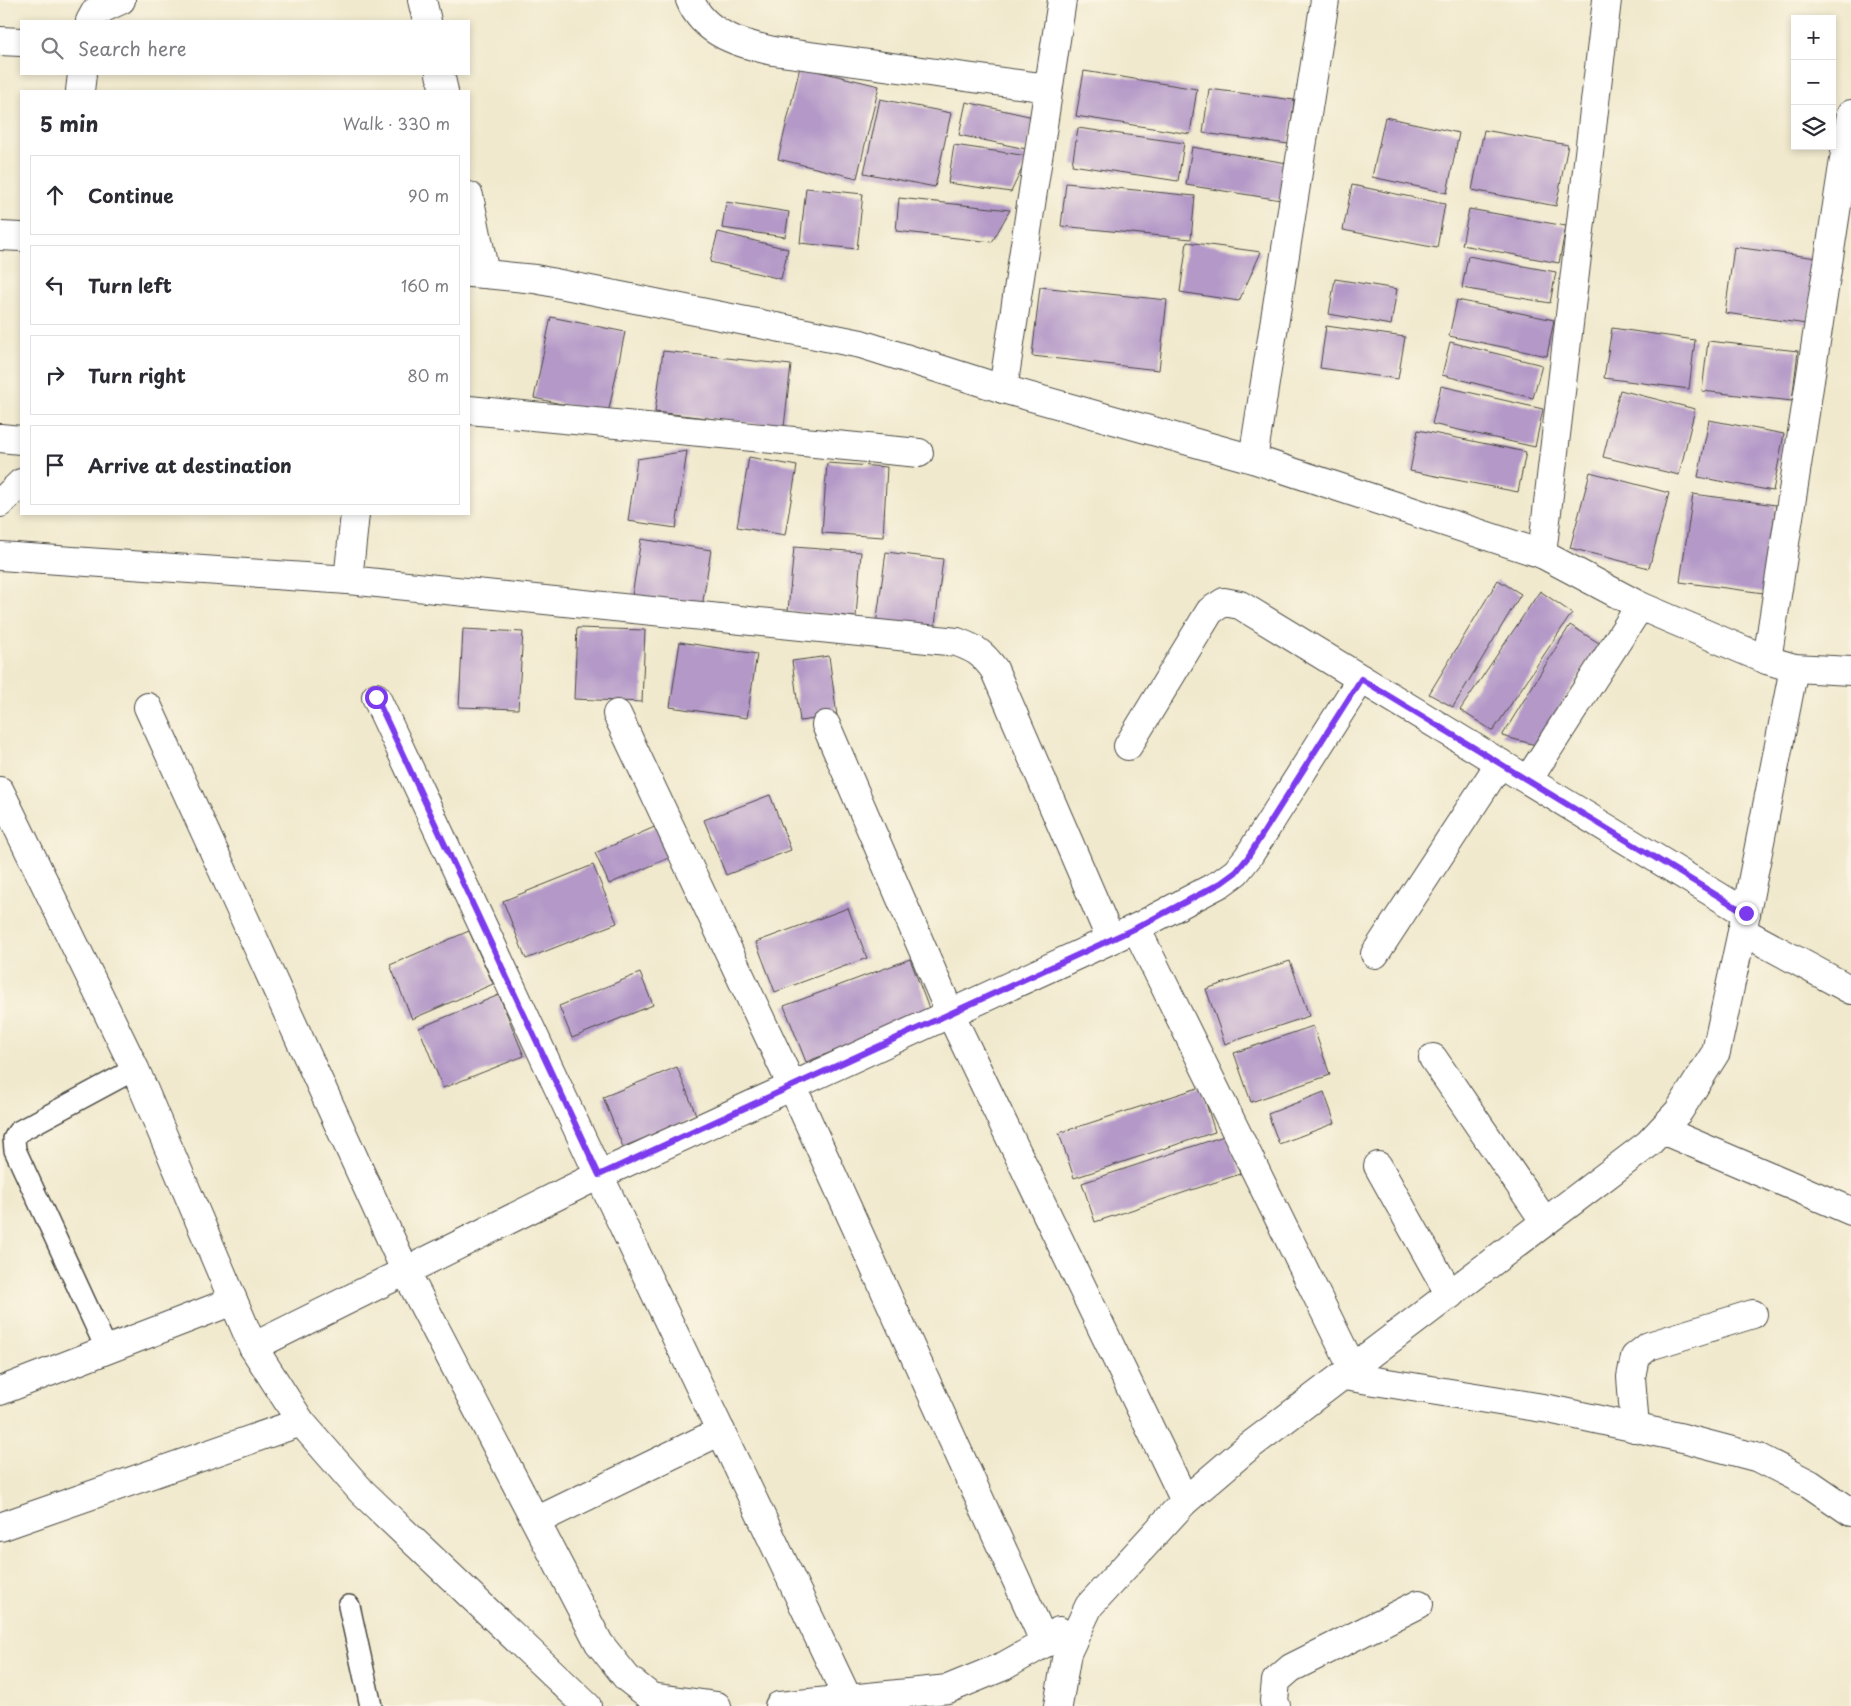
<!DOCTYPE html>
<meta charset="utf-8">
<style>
:root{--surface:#fff;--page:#f7f7f7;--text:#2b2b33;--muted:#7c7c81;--line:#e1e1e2}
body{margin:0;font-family:"Playpen Sans",sans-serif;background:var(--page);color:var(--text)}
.controls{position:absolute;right:15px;top:15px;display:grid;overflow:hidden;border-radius:0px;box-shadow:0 2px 8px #0003}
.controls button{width:45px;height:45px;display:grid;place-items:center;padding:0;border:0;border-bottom:1px solid var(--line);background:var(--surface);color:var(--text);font:25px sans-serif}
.stop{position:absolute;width:15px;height:15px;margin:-11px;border:4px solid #7c3aed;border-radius:50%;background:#fff}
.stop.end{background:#7c3aed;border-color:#fff;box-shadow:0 1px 5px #0008}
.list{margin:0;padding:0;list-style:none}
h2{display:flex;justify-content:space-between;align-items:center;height:65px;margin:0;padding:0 20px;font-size:21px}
h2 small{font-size:16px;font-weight:400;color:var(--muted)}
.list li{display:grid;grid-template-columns:32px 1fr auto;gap:15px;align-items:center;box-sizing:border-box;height:80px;margin:0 10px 10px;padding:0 10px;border:1px solid var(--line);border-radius:0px}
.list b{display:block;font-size:19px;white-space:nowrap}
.list em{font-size:16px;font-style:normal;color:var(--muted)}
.icon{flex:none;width:28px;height:28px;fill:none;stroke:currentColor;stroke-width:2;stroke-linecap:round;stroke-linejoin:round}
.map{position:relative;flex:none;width:1851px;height:1706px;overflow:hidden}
.search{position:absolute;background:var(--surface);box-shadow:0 2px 8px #0003;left:20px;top:20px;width:450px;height:55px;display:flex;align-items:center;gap:12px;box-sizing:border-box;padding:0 18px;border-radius:0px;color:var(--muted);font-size:19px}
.panel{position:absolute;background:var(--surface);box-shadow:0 2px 8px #0003;left:20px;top:90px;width:450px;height:425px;border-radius:0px}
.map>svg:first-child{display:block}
.building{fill:#b499c8}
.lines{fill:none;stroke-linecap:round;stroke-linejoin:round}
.service-casing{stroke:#494843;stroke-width:24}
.minor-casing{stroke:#494843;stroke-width:30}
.service{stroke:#fff;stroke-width:21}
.minor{stroke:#fff;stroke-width:28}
.route{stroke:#7c3aed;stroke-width:6}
</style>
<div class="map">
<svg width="1851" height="1706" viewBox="0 0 1851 1706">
<rect width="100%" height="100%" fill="#fcf5e5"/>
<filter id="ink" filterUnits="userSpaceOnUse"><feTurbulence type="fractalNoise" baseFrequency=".02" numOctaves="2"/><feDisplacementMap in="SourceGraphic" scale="10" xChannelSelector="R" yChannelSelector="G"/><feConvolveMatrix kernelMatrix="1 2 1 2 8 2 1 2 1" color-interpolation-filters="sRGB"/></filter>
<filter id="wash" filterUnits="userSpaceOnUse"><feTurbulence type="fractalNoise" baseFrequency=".0096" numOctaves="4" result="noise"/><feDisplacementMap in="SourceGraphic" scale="20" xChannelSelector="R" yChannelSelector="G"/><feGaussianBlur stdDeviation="1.12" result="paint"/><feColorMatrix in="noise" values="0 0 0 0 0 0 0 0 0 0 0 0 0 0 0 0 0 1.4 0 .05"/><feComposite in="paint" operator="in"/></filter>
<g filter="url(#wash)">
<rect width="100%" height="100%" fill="#f0e9cd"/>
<g id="blocks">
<g class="building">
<path d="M800,67L879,86L857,178L778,159Z"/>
<path d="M1084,71L1197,89L1190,134L1076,116Z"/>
<path d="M1209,89L1294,100L1289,144L1203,133Z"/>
<path d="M880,99L951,113L935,187L864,173Z"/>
<path d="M966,102L1033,117L1026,149L959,135Z"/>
<path d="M1385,117L1459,133L1447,193L1372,177Z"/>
<path d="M1078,128L1184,143L1178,181L1072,165Z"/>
<path d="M1484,130L1568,145L1556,206L1472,190Z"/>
<path d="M954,145L1028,156L1011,192L948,183Z"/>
<path d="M1192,147L1287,163L1281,200L1186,185Z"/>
<path d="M1066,183L1195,196L1191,239L1061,226Z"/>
<path d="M1352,185L1445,204L1437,248L1343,230Z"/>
<path d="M806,188L863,194L857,249L800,243Z"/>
<path d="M899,198L1010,210L992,242L896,231Z"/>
<path d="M726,202L789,212L785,237L722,228Z"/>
<path d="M1469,209L1566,226L1559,263L1462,245Z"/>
<path d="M718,232L788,249L781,279L710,262Z"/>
<path d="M1187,242L1261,252L1239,301L1180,292Z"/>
<path d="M1734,247L1817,258L1807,324L1725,313Z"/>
<path d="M1468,256L1556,272L1550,303L1462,288Z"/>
<path d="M1335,279L1397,289L1391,325L1329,314Z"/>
<path d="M1040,287L1167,300L1159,370L1032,356Z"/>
<path d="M1457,300L1554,320L1547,356L1449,336Z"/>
<path d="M551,317L625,332L608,414L534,398Z"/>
<path d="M1326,326L1405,337L1398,379L1320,368Z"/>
<path d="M1612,328L1695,340L1689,389L1604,378Z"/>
<path d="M1708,341L1798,351L1792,401L1702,391Z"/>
<path d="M1450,342L1542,365L1533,398L1442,375Z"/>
<path d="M663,351L791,365L784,427L655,412Z"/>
<path d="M1441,386L1543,409L1535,447L1432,424Z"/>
<path d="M1620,390L1695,409L1679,475L1603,457Z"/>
<path d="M1709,420L1784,434L1773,491L1698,477Z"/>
<path d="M1418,430L1526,452L1518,492L1410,471Z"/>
<path d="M687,451L676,528L628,521L637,459Z"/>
<path d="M749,457L797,466L785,535L737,527Z"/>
<path d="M827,463L887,467L883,537L822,533Z"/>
<path d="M1590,472L1669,493L1649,568L1570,548Z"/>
<path d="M1693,494L1776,505L1764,593L1680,582Z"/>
<path d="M641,539L711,550L702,607L632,596Z"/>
<path d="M794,547L861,552L856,617L788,611Z"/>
<path d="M886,552L943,559L934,633L876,625Z"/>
<path d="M1498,580L1521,594L1453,707L1429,694Z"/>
<path d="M1540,591L1572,613L1493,731L1460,710Z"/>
<path d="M1570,625L1599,643L1536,745L1502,736Z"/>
<path d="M577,628L645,630L642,702L574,699Z"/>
<path d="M463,629L523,632L518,709L459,707Z"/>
<path d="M680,642L757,654L747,718L670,707Z"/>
<path d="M829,656L837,716L800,721L792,661Z"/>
<path d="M770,795L791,850L726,875L704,820Z"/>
<path d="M657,826L671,857L609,884L595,853Z"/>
<path d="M593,865L617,923L526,959L503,901Z"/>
<path d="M848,908L867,958L775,992L756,942Z"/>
<path d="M469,931L493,984L412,1019L390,965Z"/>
<path d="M910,959L931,1014L806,1062L784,1006Z"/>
<path d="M1290,961L1309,1016L1225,1044L1206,989Z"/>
<path d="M640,973L653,1005L572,1038L559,1006Z"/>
<path d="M499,995L524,1056L443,1088L419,1028Z"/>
<path d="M1313,1026L1330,1075L1251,1102L1234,1053Z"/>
<path d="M677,1067L697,1117L623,1147L603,1097Z"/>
<path d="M1201,1087L1215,1132L1074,1178L1059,1133Z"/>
<path d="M1324,1092L1335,1123L1279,1144L1268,1114Z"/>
<path d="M1227,1135L1240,1174L1095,1222L1082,1183Z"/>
</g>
</g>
</g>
<g filter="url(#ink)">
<use href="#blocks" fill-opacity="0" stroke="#494843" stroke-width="1"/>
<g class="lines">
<g class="service-casing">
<g id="service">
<path d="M107,1350L15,1150L14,1139L18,1132L135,1069"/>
<path d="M349,1606L371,1706"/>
</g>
</g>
<g class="minor-casing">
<g id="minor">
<path d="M422,0L427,21"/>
<path d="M690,0C704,34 741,44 773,51L1048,88"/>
<path d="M90,21L95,12L121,0"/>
<path d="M0,41L21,42"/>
<path d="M440,74L444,91"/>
<path d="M80,91L82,74"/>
<path d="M469,196L485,274"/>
<path d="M0,236L21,237"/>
<path d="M469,273L485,274L535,279L861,344L1003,389L1253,459L1542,554L1640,606L1767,660L1794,668L1851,671"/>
<path d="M1003,389L1062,0"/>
<path d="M469,410L919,453"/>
<path d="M0,438L21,440"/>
<path d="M1253,459L1325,0"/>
<path d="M0,503L21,483"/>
<path d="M1542,554L1607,0"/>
<path d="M0,556L348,580L957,642C976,649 982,653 994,669L1111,940"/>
<path d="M348,580L355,514"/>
<path d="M1767,660L1851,114"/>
<path d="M376,697L599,1175L848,1699"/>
<path d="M148,707L405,1270L599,1643L627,1678L651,1697L717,1706"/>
<path d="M617,714L792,1086L1045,1643"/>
<path d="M826,725L950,1013L1185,1501"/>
<path d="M1128,746L1210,611L1224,602L1240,605L1746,913"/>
<path d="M1528,780L1640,606"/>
<path d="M0,791L135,1069L253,1347L301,1422L362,1492L587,1706"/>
<path d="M1136,928L1353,1369"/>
<path d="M1742,931L1851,990"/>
<path d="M1375,954L1500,763"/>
<path d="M1433,1058L1545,1222"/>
<path d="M1662,1130L1851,1211"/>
<path d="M1378,1166L1450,1295"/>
<path d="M253,1347L599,1175L1136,928L1221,883L1236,872L1248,857L1361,679"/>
<path d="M1344,1376L1549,1409L1683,1438L1759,1458L1810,1484L1851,1512"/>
<path d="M0,1391L233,1301"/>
<path d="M1635,1428L1631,1377L1635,1357L1649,1346L1753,1314"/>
<path d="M536,1521L721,1431"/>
<path d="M0,1527L301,1422"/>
<path d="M779,1706L948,1689L1004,1666L1045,1643L1059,1631"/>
<path d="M1058,1706L1067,1653L1089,1606L1185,1501L1247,1448L1648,1144L1679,1111L1716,1052L1746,913L1794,668"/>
<path d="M1276,1706L1274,1701L1276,1681L1291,1668L1419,1604"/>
</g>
</g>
<use href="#service" class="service"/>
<use href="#minor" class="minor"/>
</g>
</g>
<g class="lines" filter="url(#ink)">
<path class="route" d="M376,697L599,1175L1136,928L1221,883L1236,872L1248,857L1361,679L1746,913"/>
</g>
</svg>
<div class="controls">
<button>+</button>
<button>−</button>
<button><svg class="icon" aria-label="layers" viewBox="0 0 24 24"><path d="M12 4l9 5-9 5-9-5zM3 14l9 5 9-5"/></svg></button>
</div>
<div class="stop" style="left:376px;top:697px"></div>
<div class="stop end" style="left:1746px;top:913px"></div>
<div class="search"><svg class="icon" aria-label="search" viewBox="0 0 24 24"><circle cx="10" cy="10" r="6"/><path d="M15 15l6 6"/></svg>Search here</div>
<section class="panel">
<h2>5 min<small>Walk · 330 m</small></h2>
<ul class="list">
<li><svg class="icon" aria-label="ahead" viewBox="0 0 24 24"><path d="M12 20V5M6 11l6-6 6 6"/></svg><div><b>Continue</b></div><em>90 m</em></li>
<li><svg class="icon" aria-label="left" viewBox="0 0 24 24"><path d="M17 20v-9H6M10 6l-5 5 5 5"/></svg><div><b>Turn left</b></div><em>160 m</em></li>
<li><svg class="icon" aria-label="right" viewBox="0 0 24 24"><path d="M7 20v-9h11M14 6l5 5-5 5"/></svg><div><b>Turn right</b></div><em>80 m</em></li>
<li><svg class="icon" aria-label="arrive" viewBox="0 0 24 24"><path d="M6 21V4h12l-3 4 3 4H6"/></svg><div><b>Arrive at destination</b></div></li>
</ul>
</section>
</div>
